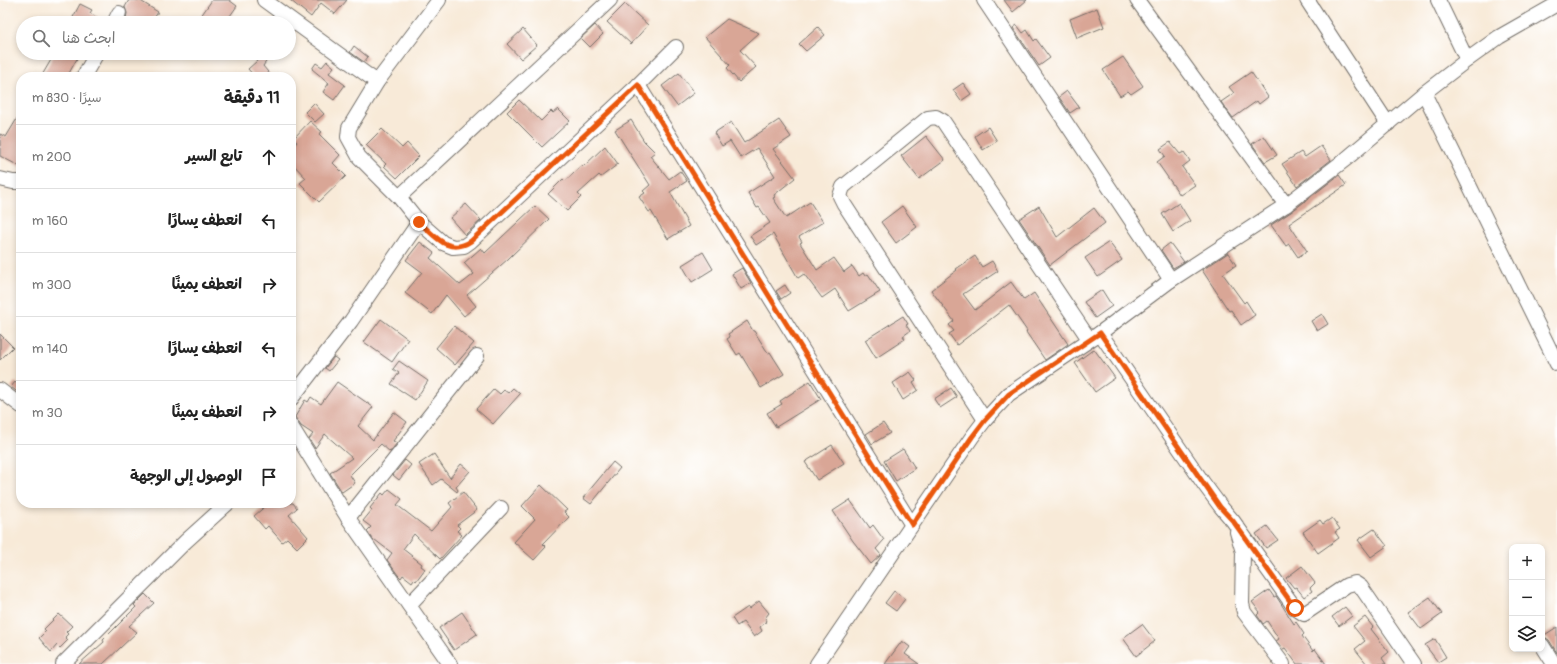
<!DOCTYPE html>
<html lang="ar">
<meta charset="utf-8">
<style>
:root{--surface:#fff;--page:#f2f2f2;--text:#222;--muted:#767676;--line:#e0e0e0}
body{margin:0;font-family:Pangolin,"Playpen Sans Arabic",sans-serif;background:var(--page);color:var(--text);direction:rtl}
.controls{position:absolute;right:12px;bottom:12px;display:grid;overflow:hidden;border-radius:8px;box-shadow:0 2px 6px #0003}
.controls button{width:36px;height:36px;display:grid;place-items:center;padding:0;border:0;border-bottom:1px solid var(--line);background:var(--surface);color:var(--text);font:20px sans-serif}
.stop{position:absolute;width:12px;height:12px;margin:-9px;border:3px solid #ea580c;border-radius:50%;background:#fff}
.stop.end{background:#ea580c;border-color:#fff;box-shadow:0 1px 4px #0008}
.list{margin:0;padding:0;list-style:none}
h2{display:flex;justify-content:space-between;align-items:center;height:52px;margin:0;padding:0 16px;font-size:17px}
h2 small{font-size:13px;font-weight:400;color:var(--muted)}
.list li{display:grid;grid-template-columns:26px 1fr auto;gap:12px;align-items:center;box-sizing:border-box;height:64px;padding:0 16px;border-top:1px solid var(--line)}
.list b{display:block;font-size:15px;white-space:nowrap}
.list em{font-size:13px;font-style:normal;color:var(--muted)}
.icon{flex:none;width:22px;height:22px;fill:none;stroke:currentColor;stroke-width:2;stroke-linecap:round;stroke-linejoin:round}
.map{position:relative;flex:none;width:1557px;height:664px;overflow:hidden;direction:ltr}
.search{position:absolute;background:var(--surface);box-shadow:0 2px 6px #0003;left:16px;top:16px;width:280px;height:44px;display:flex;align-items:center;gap:10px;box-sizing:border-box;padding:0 14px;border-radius:22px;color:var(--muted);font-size:15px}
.panel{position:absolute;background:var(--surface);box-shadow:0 2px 6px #0003;left:16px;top:72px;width:280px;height:436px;border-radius:16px;direction:rtl}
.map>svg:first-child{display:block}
.building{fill:#d9a696}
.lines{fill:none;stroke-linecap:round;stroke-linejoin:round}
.minor-casing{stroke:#736e68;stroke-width:16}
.minor{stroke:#fff;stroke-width:14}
.route{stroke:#ea580c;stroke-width:5}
</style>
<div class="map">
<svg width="1557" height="664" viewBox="0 0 1557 664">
<rect width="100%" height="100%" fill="#fff"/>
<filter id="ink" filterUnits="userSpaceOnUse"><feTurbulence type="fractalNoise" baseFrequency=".025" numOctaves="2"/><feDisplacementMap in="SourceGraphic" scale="8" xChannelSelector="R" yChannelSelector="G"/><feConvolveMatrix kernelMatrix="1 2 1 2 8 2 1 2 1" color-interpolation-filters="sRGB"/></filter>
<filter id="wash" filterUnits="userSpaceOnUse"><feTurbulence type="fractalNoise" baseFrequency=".012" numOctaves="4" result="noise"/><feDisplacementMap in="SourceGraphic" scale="16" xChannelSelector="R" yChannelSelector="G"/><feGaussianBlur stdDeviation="0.9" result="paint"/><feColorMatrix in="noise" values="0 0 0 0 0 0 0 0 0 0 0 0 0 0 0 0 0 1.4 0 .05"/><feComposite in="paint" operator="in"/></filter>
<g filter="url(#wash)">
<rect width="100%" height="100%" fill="#f8ead8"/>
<g id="blocks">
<g class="building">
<path d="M129,0H139L158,12L151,23H133L126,19L127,13L125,7Z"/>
<path d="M212,0H229L237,6L225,23H196Z"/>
<path d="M290,0H347L335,14L321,3L311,17Z"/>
<path d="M1004,0H1027L1013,12Z"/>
<path d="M80,4L92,10L90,13L106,23H70Z"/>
<path d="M625,4L648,25L631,44L607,22Z"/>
<path d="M1097,8L1104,27L1077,38L1070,19Z"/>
<path d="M727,19L759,33L740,50L756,67L739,82L727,68L730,65L705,37Z"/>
<path d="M595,25L603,34L590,47L581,38Z"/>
<path d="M1017,25L1023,33L1027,30L1034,41L1036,39L1050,58L1039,66L1013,28Z"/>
<path d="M818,27L825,35L806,51L799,44Z"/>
<path d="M523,29L537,45L521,59L507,44Z"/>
<path d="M354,46L368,57L364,62L350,52Z"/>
<path d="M55,53H80L67,77H41Z"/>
<path d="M266,53H272L263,66L272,77H255L248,69Z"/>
<path d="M1123,57L1143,86L1131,94L1128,91L1120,96L1103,70Z"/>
<path d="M327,61L334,67L329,73L345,85L334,100L323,92L329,83L312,69L316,63L322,67Z"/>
<path d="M1251,72L1268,97L1259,104L1257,101L1233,118L1221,102L1234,93L1229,87Z"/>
<path d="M679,73L694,93L677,106L662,86Z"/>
<path d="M963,83L971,94L961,101L953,90Z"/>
<path d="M1067,91L1079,107L1070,113L1059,97Z"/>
<path d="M519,100L541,121L551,111L553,113L558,109L570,121L542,147L507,112Z"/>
<path d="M314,103L324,114L315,122L305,112Z"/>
<path d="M21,112V167L0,156V134L6,137Z"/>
<path d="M631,120L644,141L655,152L650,156L669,179L680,171L687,181L670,192L689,226L668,239L651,211L649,212L639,197L645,193L643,191L650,185L615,130Z"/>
<path d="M779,120L791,137L773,149L795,178L774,195L775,197L773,198L786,218L810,202L823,222L799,237L802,242L800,243L817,270L834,258L844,272L852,266L859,276L863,273L865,276L868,274L880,292L849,311L835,289L822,298L804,274L798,278L773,234L756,245L750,236L770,223L759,207L757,208L748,193L775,176L757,148L741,158L730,141L722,146L714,133L731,122L744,143Z"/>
<path d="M310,121L322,132L319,134L340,155L333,163L346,176L319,202L300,183L306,178L291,162V149L297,142L293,139Z"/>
<path d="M988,127L997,141L983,150L975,136Z"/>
<path d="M382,129L402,148L407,143L419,156L397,178L384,166L386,164L366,145Z"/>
<path d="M926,136L945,160L919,179L901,156Z"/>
<path d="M1264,136L1277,155L1265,162L1252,144Z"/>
<path d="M1170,142L1180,154L1184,152L1190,161L1182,167L1195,185L1180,195L1157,162L1165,156L1160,149Z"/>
<path d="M605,146L618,164L601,177L599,175L578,194L581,197L567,211L548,194L563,179L565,181L583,165L584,166Z"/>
<path d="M1321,146L1331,160L1297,186L1282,164L1301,152L1305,157Z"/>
<path d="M1339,175L1346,185L1289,224L1307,251L1298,257L1289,244L1286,246L1271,225L1291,212Z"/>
<path d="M1179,203L1190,221L1173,232L1162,214Z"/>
<path d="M466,204L481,220L465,235L450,218Z"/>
<path d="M535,206L549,219L508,259L467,295L476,306L464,316L446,295L432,314L405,293L422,272L406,260L420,242L434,253L430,258L460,285L474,274L464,263L481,248L485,253Z"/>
<path d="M902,206L917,227L896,243L881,222Z"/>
<path d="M1039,206L1057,237L1094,208L1105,223L1050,265L1019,219Z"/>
<path d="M1109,242L1122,260L1098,277L1085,258Z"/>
<path d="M1170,243L1184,262L1173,268L1161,250Z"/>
<path d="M703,252L713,269L692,282L682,265Z"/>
<path d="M1228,253L1236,265L1223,274L1244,303L1246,301L1255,315L1241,325L1231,310L1229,311L1202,270Z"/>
<path d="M975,256L982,267L992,261L998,271L963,294L975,310L1011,282L1024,300L1034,293L1068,344L1045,360L1026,332L1027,331L1009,305L957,345L949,334L954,331L949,325L954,321L931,290L957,270L956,269Z"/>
<path d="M742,268L751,283L741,289L732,274Z"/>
<path d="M785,285L790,293L781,299L776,291Z"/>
<path d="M1102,290L1112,306L1095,318L1084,302Z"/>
<path d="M1322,314L1328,324L1317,331L1311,321Z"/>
<path d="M903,316L908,324L906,325L910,331L903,336L905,339L876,358L865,340Z"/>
<path d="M381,319L408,339L392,362L364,342Z"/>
<path d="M747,321L753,331H754L768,353L770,352L784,374L761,388L740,353L737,355L727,339L730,337L728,334Z"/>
<path d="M454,326L474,343L455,365L436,348Z"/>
<path d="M0,334L13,347L0,360Z"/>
<path d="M1094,349L1115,378L1095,392L1075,363Z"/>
<path d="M334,357L338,360L329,371L325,368Z"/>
<path d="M399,361L428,381L415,400L391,384L399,373L393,369Z"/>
<path d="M910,372L916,380L913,382L918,390L903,400L893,383Z"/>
<path d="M810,381L821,399L776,427L767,413L782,404L780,401Z"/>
<path d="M15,382L21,387V395L11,387Z"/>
<path d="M337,382L373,407L358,426L373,440L394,412L407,422L393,441L397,443L390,452L381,444L350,475L355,483L342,492L330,473L352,458L325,434L315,448L309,439L313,434L301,426L295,417L305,400L308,402L311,397L321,404Z"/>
<path d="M513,388L520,394L493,424L476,409L494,389L500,394L504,390L508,393Z"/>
<path d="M951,388L957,397L940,408L934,399Z"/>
<path d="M883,423L890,433L872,444L866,434Z"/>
<path d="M832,445L844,463L817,480L805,462Z"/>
<path d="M903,449L915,468L896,481L884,461Z"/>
<path d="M434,454L450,478L461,464L470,471L456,487L458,490L457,492L441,479L433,485L419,464Z"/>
<path d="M405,460L411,465L399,480L393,475Z"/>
<path d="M613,462L620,468L591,504L583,498Z"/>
<path d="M541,485L567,510L564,512L569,517L543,544L546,547L534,560L514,542L535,519L522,506Z"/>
<path d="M389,489L402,499L397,505L431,531L452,507L449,503L463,492L477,510L457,525L460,528L457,531L462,535L440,559L414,534L403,549L422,564L421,566L425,569L416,581L414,579L412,582L403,575L401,578L398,575L387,560L392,553L375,540L374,541L367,531L371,527L363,521L372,510L370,508L382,493L384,495Z"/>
<path d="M850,500L870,528L873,525L884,540L876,549L881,555L871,564L853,541L833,511Z"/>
<path d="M269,503H293L297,508L289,515L308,537L297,548L287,538L282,542L268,526L265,529L254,516Z"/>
<path d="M1332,518L1340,529L1335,532L1339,538L1318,553L1303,532L1320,520L1323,524Z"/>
<path d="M1267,526L1278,540L1266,548L1256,534Z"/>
<path d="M1374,529L1387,546L1371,557L1358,540Z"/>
<path d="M1302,566L1315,583L1310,588L1312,591L1304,597L1296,587L1294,588L1286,578Z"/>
<path d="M1269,590L1274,597L1276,596L1294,624L1296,622L1304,634L1302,636L1313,651L1315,649L1326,664H1297L1285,648L1283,649L1276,641L1279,639L1267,621L1263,624L1257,615L1260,612L1252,602Z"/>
<path d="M894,591L905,599L896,611L885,603Z"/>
<path d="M145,594L154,603L129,626L137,632L103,664H79L104,642L103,640L136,607L134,605Z"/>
<path d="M1430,597L1442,614L1421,629L1408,612Z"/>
<path d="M759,601L769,613L765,618L767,621L760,627L762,631L754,637L743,622L737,626L732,618L748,607L749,609Z"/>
<path d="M1345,607L1352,616L1339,626L1332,617Z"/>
<path d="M462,612L477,634L454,650L439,628Z"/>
<path d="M59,614L72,626L66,632L68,634L65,637L68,640L60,648L57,645L51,652L39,638L46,631L44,629Z"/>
<path d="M1365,617L1373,627L1371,629L1389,652L1382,658L1386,664H1367L1355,649L1365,641L1353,626Z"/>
<path d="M1142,624L1155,641L1136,656L1123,638Z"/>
<path d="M1557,627V653L1549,640L1543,636Z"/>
<path d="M1435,639L1446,657L1438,662L1425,645Z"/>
<path d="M902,641L910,647L905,654L919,664H885Z"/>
</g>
</g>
</g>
<g filter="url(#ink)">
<use href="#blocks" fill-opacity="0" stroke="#736e68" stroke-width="1"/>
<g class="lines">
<g class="minor-casing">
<g id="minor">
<path d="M264,0L377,82"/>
<path d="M439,0L377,82L349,128L348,137L359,157L399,197L419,222L443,243L453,247L464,246L471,241L638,85L676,47"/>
<path d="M984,0L1171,280"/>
<path d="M1137,0L1286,205"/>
<path d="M1307,0L1388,124"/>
<path d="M1438,0L1467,60"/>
<path d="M114,23L119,13"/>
<path d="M83,77L97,53"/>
<path d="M638,85L784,320L912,525"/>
<path d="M1424,93L1557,364"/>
<path d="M0,179L13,182H21"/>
<path d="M399,197L610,0"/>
<path d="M1100,333L1204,484L1221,507L1233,521L1295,608L1304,614L1347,585L1355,583L1361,587L1414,664"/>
<path d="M0,390L21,406"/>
<path d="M291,399L351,321L419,222"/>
<path d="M985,420L844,204L840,196L843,187L928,118L936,117L943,121L1089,339"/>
<path d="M291,426L348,518L450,664"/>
<path d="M348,518L477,356"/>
<path d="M1237,532L1243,552L1242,604L1244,612L1283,664"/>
<path d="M409,605L501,508"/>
<path d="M1542,645L1554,664"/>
<path d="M63,664L186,541L228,503"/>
<path d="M817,664L972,437L985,420L1009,394L1100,333L1171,280L1286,205L1346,159L1424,93L1467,60L1499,37L1557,4"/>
</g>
</g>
<use href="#minor" class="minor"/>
</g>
</g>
<g class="lines" filter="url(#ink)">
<path class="route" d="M419,222C435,236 449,256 471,241L638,85L784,320L912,525L972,437L985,420L1009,394L1100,333L1204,484L1220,507L1233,521L1295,608"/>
</g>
</svg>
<div class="controls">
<button>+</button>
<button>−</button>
<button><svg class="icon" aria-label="layers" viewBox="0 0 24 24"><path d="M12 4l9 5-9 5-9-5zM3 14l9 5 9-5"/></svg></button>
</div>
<div class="stop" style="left:1295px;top:608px"></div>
<div class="stop end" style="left:419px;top:222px"></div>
<div class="search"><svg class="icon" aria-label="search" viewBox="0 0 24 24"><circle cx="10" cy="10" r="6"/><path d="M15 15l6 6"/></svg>ابحث هنا</div>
<section class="panel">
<h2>11 دقيقة<small>سيرًا · 830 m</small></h2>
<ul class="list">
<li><svg class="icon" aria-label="ahead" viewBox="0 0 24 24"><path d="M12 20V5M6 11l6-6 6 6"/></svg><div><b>تابع السير</b></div><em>200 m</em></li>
<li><svg class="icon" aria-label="left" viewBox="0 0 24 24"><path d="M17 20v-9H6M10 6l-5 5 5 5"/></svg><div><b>انعطف يسارًا</b></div><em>160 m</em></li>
<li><svg class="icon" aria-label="right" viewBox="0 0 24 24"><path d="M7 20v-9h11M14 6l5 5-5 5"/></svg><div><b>انعطف يمينًا</b></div><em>300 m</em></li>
<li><svg class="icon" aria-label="left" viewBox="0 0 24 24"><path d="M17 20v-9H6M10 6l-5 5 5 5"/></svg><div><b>انعطف يسارًا</b></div><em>140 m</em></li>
<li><svg class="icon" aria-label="right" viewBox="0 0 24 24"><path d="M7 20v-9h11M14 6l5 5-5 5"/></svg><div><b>انعطف يمينًا</b></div><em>30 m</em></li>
<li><svg class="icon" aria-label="arrive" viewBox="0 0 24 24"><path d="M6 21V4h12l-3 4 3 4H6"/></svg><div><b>الوصول إلى الوجهة</b></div></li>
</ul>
</section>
</div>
